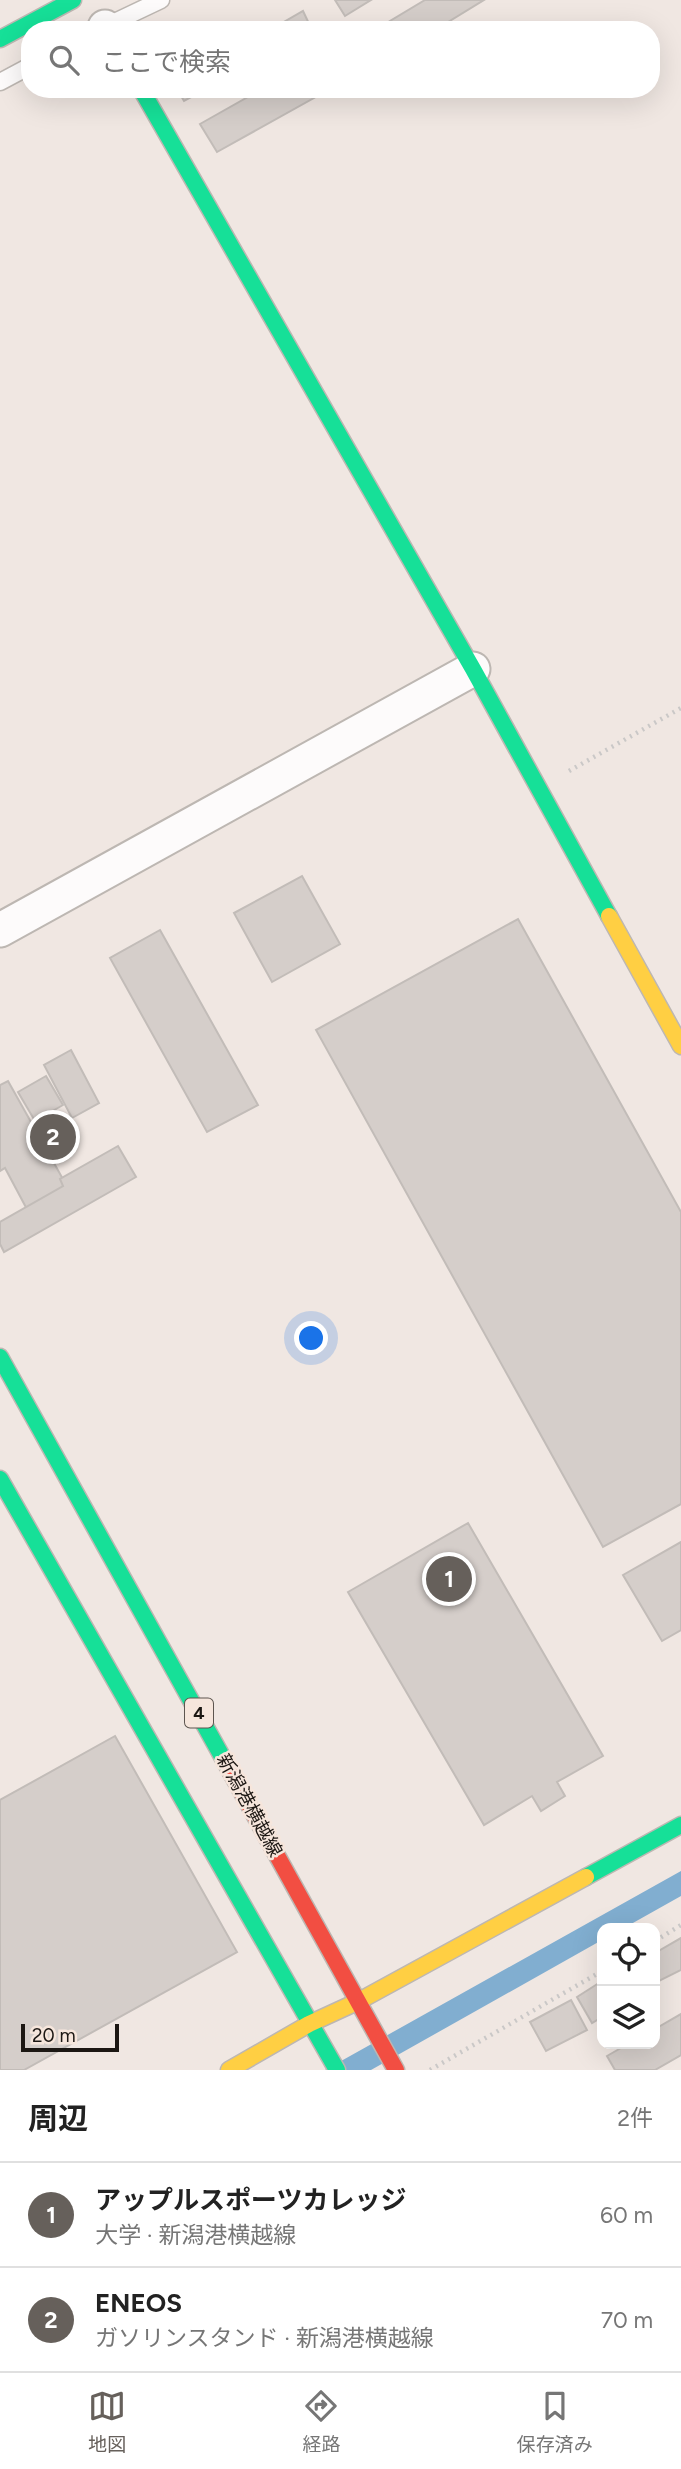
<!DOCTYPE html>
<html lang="ja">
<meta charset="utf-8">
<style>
:root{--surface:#fff;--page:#f2f2f2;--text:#222;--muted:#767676;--line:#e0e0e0;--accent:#66605b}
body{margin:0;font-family:Figtree,"Noto Sans JP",sans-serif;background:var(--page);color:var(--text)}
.controls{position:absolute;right:21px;bottom:21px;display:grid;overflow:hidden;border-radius:14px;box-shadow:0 7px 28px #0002}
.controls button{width:63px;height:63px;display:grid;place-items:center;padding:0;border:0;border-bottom:2px solid var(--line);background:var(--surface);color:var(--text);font:35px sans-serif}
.scale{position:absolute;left:21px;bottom:18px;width:98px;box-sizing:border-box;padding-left:7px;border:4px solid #1c1713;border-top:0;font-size:19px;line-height:24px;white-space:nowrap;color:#1c1713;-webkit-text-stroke:5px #f6e6dc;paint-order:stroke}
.you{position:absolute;left:312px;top:1339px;width:24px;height:24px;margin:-18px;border:5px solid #fff;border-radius:50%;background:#1a73e8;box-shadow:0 0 0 10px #1a73e833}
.badge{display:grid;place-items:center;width:46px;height:46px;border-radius:50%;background:var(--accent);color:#fff;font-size:23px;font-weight:700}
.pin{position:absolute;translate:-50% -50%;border:4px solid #fff;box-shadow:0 2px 7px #0006}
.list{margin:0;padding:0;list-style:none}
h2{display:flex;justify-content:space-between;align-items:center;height:91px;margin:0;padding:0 28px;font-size:30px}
h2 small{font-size:23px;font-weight:400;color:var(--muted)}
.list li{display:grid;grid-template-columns:46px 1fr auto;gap:21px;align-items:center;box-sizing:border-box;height:105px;padding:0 28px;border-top:2px solid var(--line)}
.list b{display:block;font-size:26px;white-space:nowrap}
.list p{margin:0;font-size:23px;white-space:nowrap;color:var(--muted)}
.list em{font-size:23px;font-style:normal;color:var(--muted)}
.icon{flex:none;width:38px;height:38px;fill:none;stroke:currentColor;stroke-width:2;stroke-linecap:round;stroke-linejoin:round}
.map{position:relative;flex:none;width:681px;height:2070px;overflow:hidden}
.search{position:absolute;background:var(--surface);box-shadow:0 7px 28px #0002;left:21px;right:21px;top:21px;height:77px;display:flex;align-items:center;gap:18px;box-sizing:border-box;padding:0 24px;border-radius:28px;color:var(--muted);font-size:26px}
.sheet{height:301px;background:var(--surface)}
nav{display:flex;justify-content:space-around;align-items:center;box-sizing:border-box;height:98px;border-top:2px solid var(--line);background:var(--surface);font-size:19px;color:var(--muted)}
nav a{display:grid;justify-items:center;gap:4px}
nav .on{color:var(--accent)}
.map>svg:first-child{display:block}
.water{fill:#81aed0}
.building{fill:#d5ceca;stroke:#c2bcb8;stroke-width:2}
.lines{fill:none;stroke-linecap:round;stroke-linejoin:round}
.lane-casing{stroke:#bdb7b2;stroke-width:19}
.street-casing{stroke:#bdb7b2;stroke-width:37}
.fast-casing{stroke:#bdb7b2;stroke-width:19}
.slow-casing{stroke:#bdb7b2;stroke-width:19}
.jam-casing{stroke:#bdb7b2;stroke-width:19}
.path{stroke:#cac8c7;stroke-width:4.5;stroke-dasharray:2 5;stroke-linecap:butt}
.lane{stroke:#fdfbfb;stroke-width:16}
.street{stroke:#fdfbfb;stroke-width:33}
.fast{stroke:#16e098;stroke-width:16}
.slow{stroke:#ffcf43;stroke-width:16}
.jam{stroke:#f24e42;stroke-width:16}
.labels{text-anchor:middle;stroke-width:5;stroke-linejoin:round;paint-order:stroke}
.shield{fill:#f6e6dc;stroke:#5d554f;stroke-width:2}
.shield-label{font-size:18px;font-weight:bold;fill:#1c1713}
.street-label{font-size:19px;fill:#1c1713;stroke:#f6e6dc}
</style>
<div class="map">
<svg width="681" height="2070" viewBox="0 0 681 2070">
<rect width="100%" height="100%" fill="#f0e7e2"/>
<path class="water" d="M681,1871V1896L624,1928H602V1940L371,2070H325Z"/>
<g class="building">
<path d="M335,0H371L345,16Z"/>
<path d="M425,0H484L435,30H375Z"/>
<path d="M303,11L312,30H270Z"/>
<path d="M177,89H206L184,101Z"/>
<path d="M262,89H330L217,152L200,124Z"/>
<path d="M302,876L340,944L272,982L234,913Z"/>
<path d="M518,919L681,1212V1504L603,1547L316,1030Z"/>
<path d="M160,930L258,1105L207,1132L110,958Z"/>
<path d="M71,1050L99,1103L72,1118L44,1065Z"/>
<path d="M46,1076L63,1105L35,1121L18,1092Z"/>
<path d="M8,1081L69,1190L29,1213L5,1168L0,1171V1085Z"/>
<path d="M118,1146L136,1177L4,1252L0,1244V1222L63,1186L60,1179Z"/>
<path d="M468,1523L603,1756L557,1782L565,1796L541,1811L532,1796L484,1825L348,1592Z"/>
<path d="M681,1542V1630L662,1641L623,1575Z"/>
<path d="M115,1736L237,1952L24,2070H0V1800Z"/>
<path d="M681,1938V1970L655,1983V1953Z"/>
<path d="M602,1981V2017L592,2023L577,1997Z"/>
<path d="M571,2000L587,2030L546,2051L530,2022Z"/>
<path d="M681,2014V2055L655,2070H615L607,2056L628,2044H655V2029Z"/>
</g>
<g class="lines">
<g class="lane-casing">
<g id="lane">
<path d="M100,29L161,0"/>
<path d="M0,82L30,66"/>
</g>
</g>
<g class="street-casing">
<g id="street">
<path d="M105,27L107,30"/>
<path d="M0,930L473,669"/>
</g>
</g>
<g class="fast-casing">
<g id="fast">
<path d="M0,39L73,0"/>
<path d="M141,89L473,669L609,916"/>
<path d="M0,1357L229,1769"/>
<path d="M0,1479L337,2070"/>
<path d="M586,1877L681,1825"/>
</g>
</g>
<g class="slow-casing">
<g id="slow">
<path d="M609,916L681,1046"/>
<path d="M229,2070L309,2024L359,2001L586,1877"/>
</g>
</g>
<g class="jam-casing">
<path id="jam" d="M229,1769L396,2070"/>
</g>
<g class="path">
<path d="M569,771L681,708"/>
<path d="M655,1941L681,1925"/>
<path d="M430,2070L602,1971"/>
</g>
<use href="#lane" class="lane"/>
<use href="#street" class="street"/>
<use href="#fast" class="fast"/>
<use href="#slow" class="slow"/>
<use href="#jam" class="jam"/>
</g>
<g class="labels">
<rect class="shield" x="185" y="1698.5" width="28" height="29" rx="5"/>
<g class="shield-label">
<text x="199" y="1719">4</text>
</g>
<g class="street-label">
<text transform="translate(250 1805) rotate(61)" y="7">新潟港横越線</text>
</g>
</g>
</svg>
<div class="controls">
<button><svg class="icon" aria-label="locate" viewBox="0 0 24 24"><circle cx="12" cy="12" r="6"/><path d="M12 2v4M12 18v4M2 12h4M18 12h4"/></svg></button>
<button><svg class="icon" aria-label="layers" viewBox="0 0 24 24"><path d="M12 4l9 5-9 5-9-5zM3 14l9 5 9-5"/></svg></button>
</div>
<div class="scale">20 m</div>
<div class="you"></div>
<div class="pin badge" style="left:449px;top:1579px">1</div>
<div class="pin badge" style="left:53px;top:1137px">2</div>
<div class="search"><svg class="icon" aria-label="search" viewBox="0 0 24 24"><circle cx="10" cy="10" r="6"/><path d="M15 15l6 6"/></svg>ここで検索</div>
</div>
<section class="sheet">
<h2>周辺<small>2件</small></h2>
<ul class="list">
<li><span class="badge">1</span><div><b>アップルスポーツカレッジ</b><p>大学 · 新潟港横越線</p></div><em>60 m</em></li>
<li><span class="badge">2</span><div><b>ENEOS</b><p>ガソリンスタンド · 新潟港横越線</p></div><em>70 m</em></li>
</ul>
</section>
<nav>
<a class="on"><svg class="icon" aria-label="map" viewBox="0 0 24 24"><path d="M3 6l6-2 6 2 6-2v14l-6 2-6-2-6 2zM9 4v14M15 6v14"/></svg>地図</a>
<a><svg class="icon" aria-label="directions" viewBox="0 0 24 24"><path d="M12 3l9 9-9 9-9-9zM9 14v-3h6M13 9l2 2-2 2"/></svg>経路</a>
<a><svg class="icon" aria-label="saved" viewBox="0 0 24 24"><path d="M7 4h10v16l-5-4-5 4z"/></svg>保存済み</a>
</nav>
